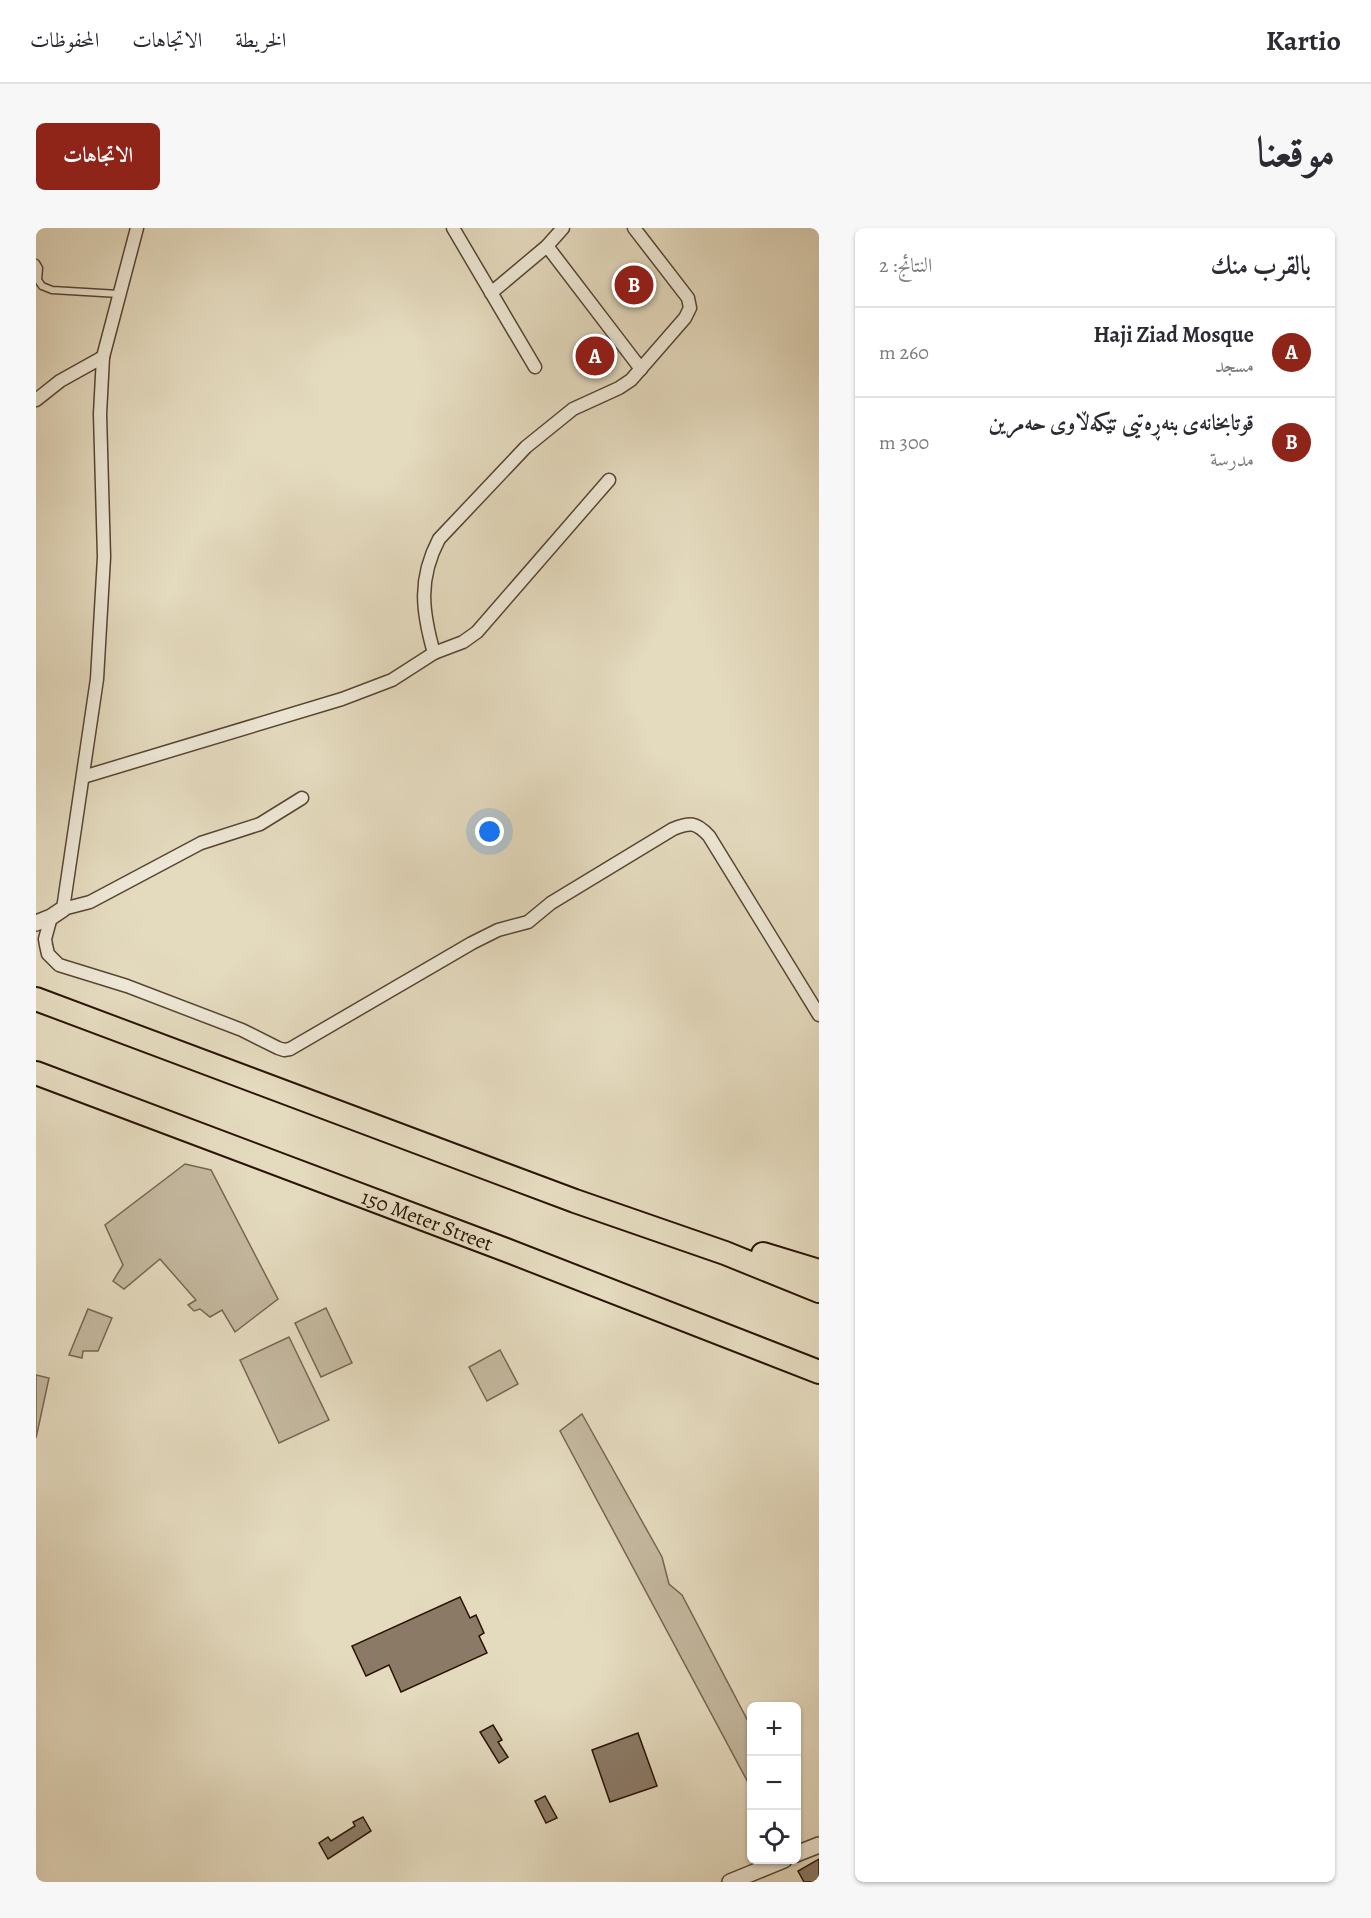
<!DOCTYPE html>
<html lang="ar">
<meta charset="utf-8">
<style>
:root{--surface:#fff;--page:#f7f7f7;--text:#2b2b33;--muted:#7c7c81;--line:#e1e1e2;--accent:#8f2418}
body{margin:0;font-family:Alegreya,Amiri,serif;background:var(--page);color:var(--text);direction:rtl}
.controls{position:absolute;right:18px;bottom:18px;display:grid;overflow:hidden;border-radius:9px;box-shadow:0 2px 4px #0004}
.controls button{width:54px;height:54px;display:grid;place-items:center;padding:0;border:0;border-bottom:2px solid var(--line);background:var(--surface);color:var(--text);font:30px sans-serif}
.you{position:absolute;left:454px;top:604px;width:21px;height:21px;margin:-15px;border:4px solid #fff;border-radius:50%;background:#1a73e8;box-shadow:0 0 0 9px #1a73e833}
.badge{display:grid;place-items:center;width:39px;height:39px;border-radius:50%;background:var(--accent);color:#fff;font-size:20px;font-weight:700}
.pin{position:absolute;translate:-50% -50%;border:3px solid #fff;box-shadow:0 2px 6px #0006}
.list{margin:0;padding:0;list-style:none}
h2{display:flex;justify-content:space-between;align-items:center;height:78px;margin:0;padding:0 24px;font-size:26px}
h2 small{font-size:20px;font-weight:400;color:var(--muted)}
.list li{display:grid;grid-template-columns:39px 1fr auto;gap:18px;align-items:center;box-sizing:border-box;height:90px;padding:0 24px;border-top:2px solid var(--line)}
.list b{display:block;font-size:22px;white-space:nowrap}
.list p{margin:0;font-size:20px;white-space:nowrap;color:var(--muted)}
.list em{font-size:20px;font-style:normal;color:var(--muted)}
.icon{flex:none;width:33px;height:33px;fill:none;stroke:currentColor;stroke-width:2;stroke-linecap:round;stroke-linejoin:round}
.map{position:relative;flex:none;width:783px;height:1654px;overflow:hidden;direction:ltr;border-radius:9px}
header{display:flex;align-items:center;gap:36px;box-sizing:border-box;height:84px;padding:0 30px;background:var(--surface);border-bottom:2px solid var(--line)}
header strong{font-size:28px}
nav{display:flex;gap:33px;margin-inline-start:auto;font-size:21px}
.intro{display:flex;align-items:center;justify-content:space-between;box-sizing:border-box;height:144px;padding:0 36px}
h1{margin:0;font-size:42px}
.button{padding:15px 27px;border-radius:9px;background:var(--accent);color:#fff;font-size:21px;font-weight:700}
main{display:flex;gap:36px;padding:0 36px}
aside{flex:1;background:var(--surface);border-radius:9px;box-shadow:0 2px 4px #0004}
.map>svg:first-child{display:block}
.green{fill:#c4b89f;stroke:#776652;stroke-width:1.5}
.building{fill:#8b7a66;stroke:#2a1306;stroke-width:1.5}
.lines{fill:none;stroke-linecap:round;stroke-linejoin:round}
.service-casing{stroke:#584534;stroke-width:9}
.minor-casing{stroke:#584534;stroke-width:15}
.tertiary-casing{stroke:#584534;stroke-width:18}
.motorway-casing{stroke:#2a1306;stroke-width:26}
.service{stroke:#ede7d5;stroke-width:6}
.minor{stroke:#ede7d5;stroke-width:12}
.tertiary{stroke:#ede7d5;stroke-width:15}
.motorway{stroke:#e4dabe;stroke-width:22}
.labels{text-anchor:middle;stroke-width:4.5;stroke-linejoin:round;paint-order:stroke}
.street-label{font-size:21px;fill:#2a1306;stroke:#ede7d5}
</style>
<header>
<strong>Kartio</strong>
<nav><a>الخريطة</a><a>الاتجاهات</a><a>المحفوظات</a></nav>
</header>
<div class="intro"><h1>موقعنا</h1><a class="button">الاتجاهات</a></div>
<main>
<aside>
<h2>بالقرب منك<small>النتائج: 2</small></h2>
<ul class="list">
<li><span class="badge">A</span><div><b>Haji Ziad Mosque</b><p>مسجد</p></div><em>260 m</em></li>
<li><span class="badge">B</span><div><b>قوتابخانەی بنەڕەتیی تێکەڵاوی حەمرین</b><p>مدرسة</p></div><em>300 m</em></li>
</ul>
</aside>
<div class="map">
<svg width="783" height="1654" viewBox="0 0 783 1654">
<rect width="100%" height="100%" fill="#e4dabe"/>
<filter id="stains"><feTurbulence type="fractalNoise" baseFrequency=".00333" numOctaves="4"/><feColorMatrix values="0 0 0 0 .2 0 0 0 0 .09 0 0 0 0 .02 0 0 0 .5 -.17"/></filter>
<radialGradient id="worn" r=".72"><stop offset=".6" stop-color="#630" stop-opacity="0"/><stop offset="1" stop-color="#630" stop-opacity=".3"/></radialGradient>
<g class="green">
<path d="M149,936L175,942L242,1071L199,1104L186,1082L174,1089L164,1081L158,1083L152,1077L160,1072L124,1031L88,1061L77,1053L87,1037L69,997Z"/>
<path d="M290,1080L316,1135L285,1149L259,1095Z"/>
<path d="M52,1081L76,1090L62,1123H47L46,1130L33,1127Z"/>
<path d="M253,1109L293,1192L243,1215L204,1132Z"/>
<path d="M464,1122L482,1156L451,1173L433,1139Z"/>
<path d="M0,1147L13,1150L0,1210Z"/>
<path d="M546,1186L626,1329L633,1356L646,1367L715,1499V1560L524,1203Z"/>
</g>
<g class="building">
<path d="M424,1369L434,1390L440,1387L448,1405L443,1408L451,1425L365,1464L353,1437L330,1448L316,1418Z"/>
<path d="M457,1497L466,1512L462,1514L472,1529L463,1535L444,1504Z"/>
<path d="M602,1505L621,1558L574,1574L556,1522Z"/>
<path d="M509,1568L521,1590L510,1595L499,1573Z"/>
<path d="M327,1589L335,1603L292,1631L283,1615L292,1609L295,1613L319,1598L317,1594Z"/>
<path d="M783,1631V1654H768L762,1643Z"/>
</g>
<g class="lines">
<g class="service-casing">
<path id="service" d="M0,35L3,40L2,52L6,58L16,62L83,66"/>
</g>
<g class="minor-casing">
<g id="minor">
<path d="M101,0L67,129L64,186L68,329L61,451L27,681L54,674L165,615L224,596L266,570"/>
<path d="M417,0L499,139"/>
<path d="M511,18L605,141"/>
<path d="M455,65L511,18L527,0"/>
<path d="M0,172L24,153L67,129"/>
<path d="M398,425C386,383 382,351 403,311L490,219L537,181L583,160L595,152L649,90L654,80L652,70L598,0"/>
<path d="M47,549L306,471L356,452L398,425L427,414L441,404L573,252"/>
<path d="M15,689L9,711L10,717L12,726L23,737L91,758L206,802L242,820L248,822L254,821L436,715L462,702L492,694L515,675L637,601C654,594 660,594 673,608L783,787"/>
</g>
</g>
<g class="tertiary-casing">
<g id="tertiary">
<path d="M0,695L15,689L27,681"/>
<path d="M760,1626L783,1617"/>
<path d="M694,1654L748,1632"/>
</g>
</g>
<g class="motorway-casing">
<g id="motorway">
<path d="M0,771L539,973L689,1025L783,1063"/>
<path id="s1" d="M0,845L470,1022L783,1144"/>
<path d="M727,1026L783,1043"/>
</g>
</g>
<use href="#service" class="service"/>
<use href="#minor" class="minor"/>
<use href="#tertiary" class="tertiary"/>
<use href="#motorway" class="motorway"/>
</g>
<g class="labels">
<g class="street-label">
<text dy="7" stroke="none"><textPath href="#s1" startOffset="418">150 Meter Street</textPath></text>
</g>
</g>
<rect width="100%" height="100%" filter="url(#stains)"/>
<rect width="100%" height="100%" fill="url(#worn)"/>
</svg>
<div class="controls">
<button>+</button>
<button>−</button>
<button><svg class="icon" aria-label="locate" viewBox="0 0 24 24"><circle cx="12" cy="12" r="6"/><path d="M12 2v4M12 18v4M2 12h4M18 12h4"/></svg></button>
</div>
<div class="you"></div>
<div class="pin badge" style="left:559px;top:128px">A</div>
<div class="pin badge" style="left:598px;top:57px">B</div>
</div>
</main>
